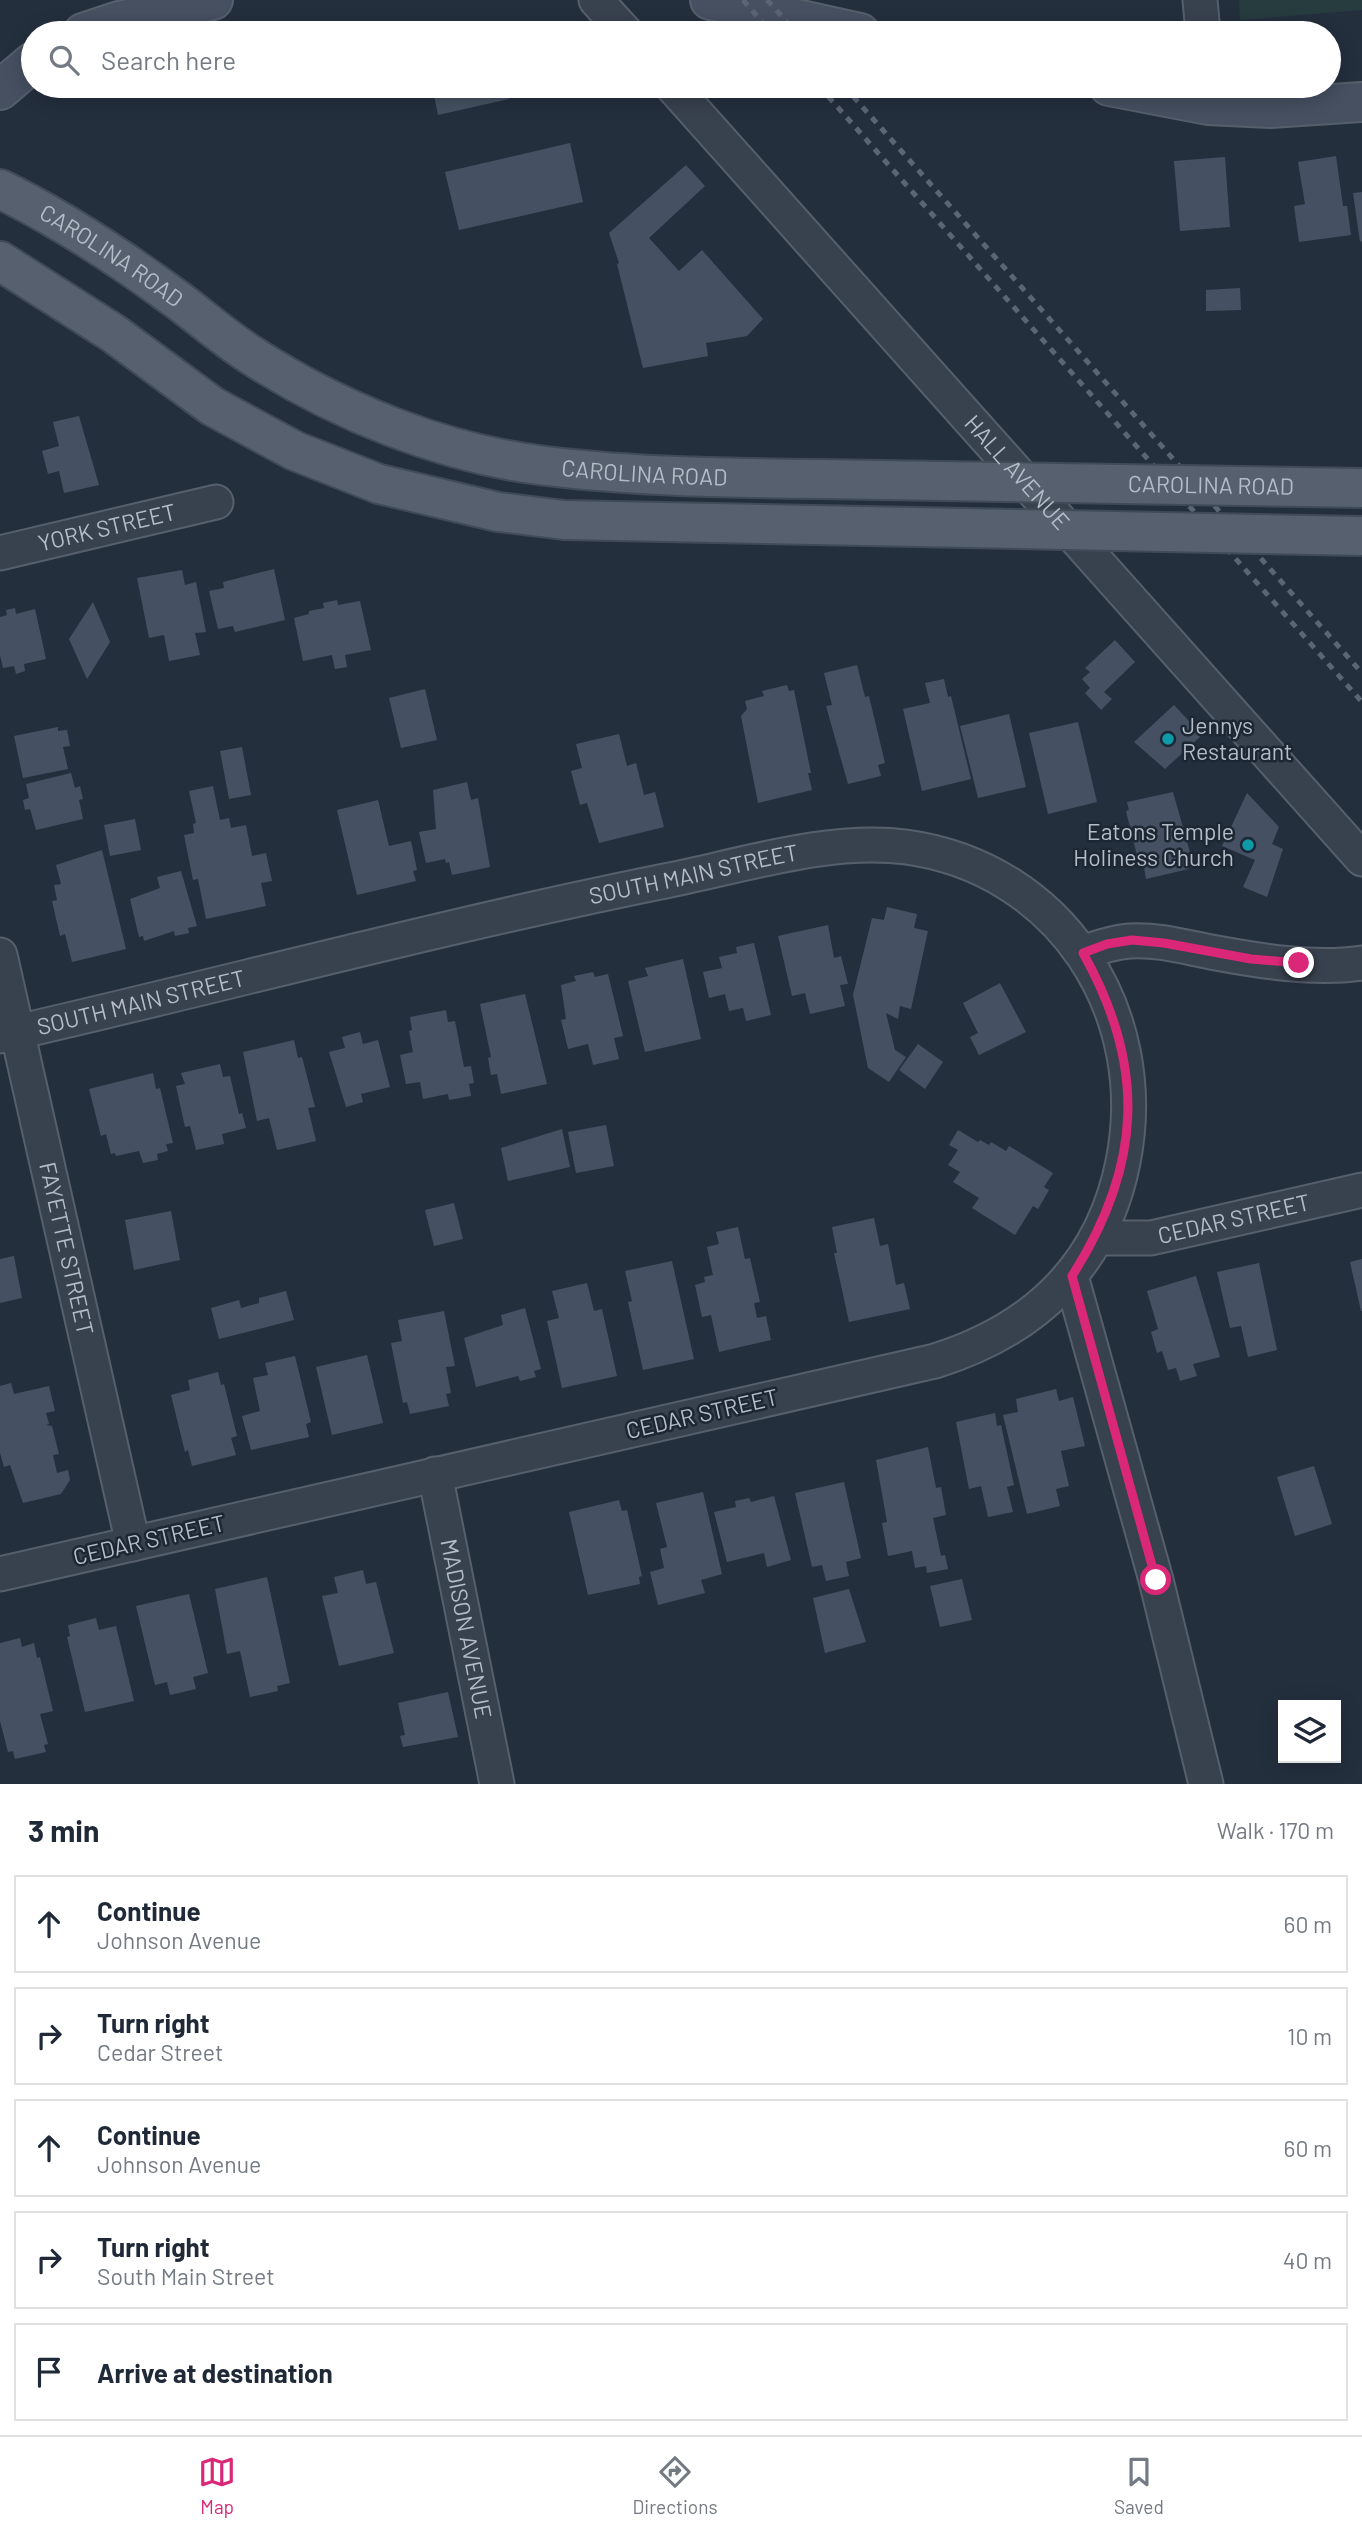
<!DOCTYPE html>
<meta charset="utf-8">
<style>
:root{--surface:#fff;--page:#f2f2f3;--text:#1f2937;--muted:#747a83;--line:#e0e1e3;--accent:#db2777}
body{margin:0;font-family:Barlow,sans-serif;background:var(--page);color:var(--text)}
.controls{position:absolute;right:21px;bottom:21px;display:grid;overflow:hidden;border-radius:0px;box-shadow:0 4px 18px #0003}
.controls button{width:63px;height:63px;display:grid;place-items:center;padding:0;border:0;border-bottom:2px solid var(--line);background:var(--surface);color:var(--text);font:35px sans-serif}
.stop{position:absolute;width:21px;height:21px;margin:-16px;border:5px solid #db2777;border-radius:50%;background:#fff}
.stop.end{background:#db2777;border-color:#fff;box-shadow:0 2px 7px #0008}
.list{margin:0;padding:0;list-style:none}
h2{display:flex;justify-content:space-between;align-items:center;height:91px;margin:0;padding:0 28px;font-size:30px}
h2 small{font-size:23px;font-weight:400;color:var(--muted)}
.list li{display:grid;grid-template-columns:46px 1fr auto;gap:21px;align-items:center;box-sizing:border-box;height:98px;margin:0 14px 14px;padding:0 14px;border:2px solid var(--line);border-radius:0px}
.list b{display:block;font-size:26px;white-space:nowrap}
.list p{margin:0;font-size:23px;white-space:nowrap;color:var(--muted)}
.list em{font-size:23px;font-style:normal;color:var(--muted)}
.icon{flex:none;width:38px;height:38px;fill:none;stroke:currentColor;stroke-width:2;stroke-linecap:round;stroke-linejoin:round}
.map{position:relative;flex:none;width:1362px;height:1784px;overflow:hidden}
.search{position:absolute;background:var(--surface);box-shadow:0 4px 18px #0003;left:21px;right:21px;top:21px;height:77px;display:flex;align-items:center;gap:18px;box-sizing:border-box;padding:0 24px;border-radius:38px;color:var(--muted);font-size:26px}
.sheet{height:651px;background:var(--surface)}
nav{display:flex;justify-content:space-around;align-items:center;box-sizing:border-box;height:98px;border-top:2px solid var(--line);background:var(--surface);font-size:19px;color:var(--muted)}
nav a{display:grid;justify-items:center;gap:4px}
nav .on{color:var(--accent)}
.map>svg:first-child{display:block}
.green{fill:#263c3f}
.building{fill:#455162}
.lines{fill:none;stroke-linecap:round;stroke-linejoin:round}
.street-casing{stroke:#565f6c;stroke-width:37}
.secondary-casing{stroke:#565f6c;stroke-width:42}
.primary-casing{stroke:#414a57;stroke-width:42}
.street{stroke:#38414e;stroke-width:33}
.secondary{stroke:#465061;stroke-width:38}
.primary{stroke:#56606e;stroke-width:38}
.rail{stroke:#5a6575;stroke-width:5;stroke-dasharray:7 7;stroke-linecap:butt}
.primary-bridge-casing{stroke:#414a57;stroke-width:42;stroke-linecap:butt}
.primary-bridge{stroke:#56606e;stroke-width:38}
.route{stroke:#db2777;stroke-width:9}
.culture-dot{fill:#0f9aa8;stroke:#1d2633;stroke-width:2.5}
.labels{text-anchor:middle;stroke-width:5;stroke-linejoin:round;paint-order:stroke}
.street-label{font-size:23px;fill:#b4bcc9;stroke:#1d2633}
.poi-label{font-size:23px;fill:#b4bcc9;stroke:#1d2633;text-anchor:start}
</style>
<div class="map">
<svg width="1362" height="1784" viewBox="0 0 1362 1784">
<rect width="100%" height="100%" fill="#242f3e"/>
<path class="green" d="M1239,0H1362V10L1240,20Z"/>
<g class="building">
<path d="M432,86H507L509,99L438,115Z"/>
<path d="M570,143L583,202L459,230L445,172Z"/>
<path d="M1336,156L1343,206H1347L1351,235L1299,242L1294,206L1305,204L1298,162Z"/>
<path d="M1225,157L1230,227L1180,231L1174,161Z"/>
<path d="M686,165L705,186L649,238L679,271L702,250L763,319L747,336L706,343L708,356L643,368L617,264L619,263L609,233Z"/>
<path d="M1362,192V241L1360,242L1353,193Z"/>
<path d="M1240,288L1241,310L1206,311V290Z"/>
<path d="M79,416L99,485L64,493L59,471L48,474L42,451L59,446L53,422Z"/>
<path d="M274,569L285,620L235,632L233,626L218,629L209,591L224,588L223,582Z"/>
<path d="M182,570L185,585L196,582L206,632L195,633L200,655L169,661L164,635L149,638L137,578Z"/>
<path d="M337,600L338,605L360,601L371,650L345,655L347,667L335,669L332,655L303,661L294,618L309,614V611L324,608L323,603Z"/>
<path d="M93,602L110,642L87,679L69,639Z"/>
<path d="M15,608L16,614L35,609L46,659L24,664L25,671L16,674L14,666L3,668L0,655V617L7,615L6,610Z"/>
<path d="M1115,640L1135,662L1104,692L1112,699L1101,710L1085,693L1090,688L1082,679L1090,672L1085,668Z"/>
<path d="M857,665L865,697L869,696L885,763L878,765L881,776L848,784L826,706L832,705L824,673Z"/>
<path d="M944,679L948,697L951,696L971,779L922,791L903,709L930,703L925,683Z"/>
<path d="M787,685L789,691L794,690L811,773H808L812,790L758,803L741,716L747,709L745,701L764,696L762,691Z"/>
<path d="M425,689L437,740L401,748L389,698Z"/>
<path d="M1174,705L1202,735L1165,769L1134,742Z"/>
<path d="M1009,714L1026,787L978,798L960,726Z"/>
<path d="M1078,722L1097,802L1048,814L1029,733Z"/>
<path d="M58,727V731L67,730L70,746L63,747L68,769L23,778L14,736Z"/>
<path d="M619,734L627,766L636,763L644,795L655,792L664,827L599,843L587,803L580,805L571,771L582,768L576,744Z"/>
<path d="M242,747L251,795L229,799L220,751Z"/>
<path d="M71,773L75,788L80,786L83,799L79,800L83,819L36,830L30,809L25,810L23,800L29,798L26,784Z"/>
<path d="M467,782L471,800L478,798L490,867L452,875L449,862L446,863L445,859L426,863L419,832L436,829L433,790Z"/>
<path d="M213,786L220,820L229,818L231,828L246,825L252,856L266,853L272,881L261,883L266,906L206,919L198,879L193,880L184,835L194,833L193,824L196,823L189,791Z"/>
<path d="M1173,792L1191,856L1186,858L1189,869L1146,879L1144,867L1140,868L1126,811L1129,810L1127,802Z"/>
<path d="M1247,793L1279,827L1272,844L1283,849L1267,897L1243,887L1255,860L1222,846Z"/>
<path d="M378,800L389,846L411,841L417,870L413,871L416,881L357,895L337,810Z"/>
<path d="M135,819L141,850L110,856L104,825Z"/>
<path d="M102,850L126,949L72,962L65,934L60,936L52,901L57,900L54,885L61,884L56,865Z"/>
<path d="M181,871L197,926L188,928L189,933L175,936L174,931L144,941L143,936L139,937L130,899L160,888L157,877Z"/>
<path d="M887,907L917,914L914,928L928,931L911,1009L900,1006L898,1019L886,1013L895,1050L906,1057L889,1082L868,1068L853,995L872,918L884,920Z"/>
<path d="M828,925L834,958L841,956L848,984L840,985L845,1006L810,1014L805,993L792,996L778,936Z"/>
<path d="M754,943L771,1015L746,1021L743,1008L729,1011L725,994L709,998L703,972L722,968L719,957L737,953L736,947Z"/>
<path d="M683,959L701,1039L645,1052L628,981L648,976L645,968Z"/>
<path d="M593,972L595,977L608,974L623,1036L614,1038L619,1059L593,1065L588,1044L568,1049L561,1020L566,1019L561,985L576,981L574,976Z"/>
<path d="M1000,983L1026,1032L979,1055L970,1037L978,1033L963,1003Z"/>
<path d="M525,994L547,1084L501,1094L497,1074L491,1075L488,1058L491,1057L480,1004Z"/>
<path d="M446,1010L448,1022L455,1021L464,1067L471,1066L474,1083L469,1084L471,1096L449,1100L448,1094L423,1099L420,1082L406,1084L400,1055L413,1052L409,1031L412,1030L410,1017Z"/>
<path d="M360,1032L363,1044L378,1040L390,1087L361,1094L363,1102L346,1107L329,1052L345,1048L342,1037Z"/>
<path d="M294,1040L298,1058L302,1057L315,1107L308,1108L316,1141L277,1150L269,1118L257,1121L243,1052Z"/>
<path d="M918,1044L943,1062L925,1089L899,1070Z"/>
<path d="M220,1064L223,1077L230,1076L239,1114L242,1113L246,1128L222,1134L224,1144L196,1150L190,1126L185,1127L176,1086L185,1084L181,1073Z"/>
<path d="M153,1073L156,1089L160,1088L173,1143L166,1144L168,1151L157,1154L158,1160L143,1163L139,1151L116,1156L115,1153L111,1154L106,1134L101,1136L89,1089Z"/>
<path d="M606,1125L614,1166L576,1173L568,1132Z"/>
<path d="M562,1129L570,1167L508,1181L501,1148Z"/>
<path d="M958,1130L978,1142L980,1140L989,1145L991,1142L1006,1151L1009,1146L1053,1173L1044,1187L1049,1190L1038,1209L1033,1206L1015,1235L972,1208L979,1198L953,1182L960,1172L948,1165L958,1150L949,1145Z"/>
<path d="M454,1203L463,1239L434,1246L425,1210Z"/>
<path d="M171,1211L180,1260L134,1270L125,1220Z"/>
<path d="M874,1218L880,1246L888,1244L896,1285L904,1283L910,1309L849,1322L834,1253H837L832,1227Z"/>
<path d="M738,1227L745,1259L750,1258L760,1302L754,1303L757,1318L766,1316L771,1340L719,1352L711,1315L702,1317L695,1285L705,1282L704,1277L713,1275L707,1247L719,1244L716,1232Z"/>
<path d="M14,1256L22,1298L0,1303V1259Z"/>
<path d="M1362,1259V1311H1361L1350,1262Z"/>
<path d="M672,1261L694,1359L643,1370L628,1302L632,1301L625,1271Z"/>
<path d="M1259,1263L1277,1350L1248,1357L1241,1326L1230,1328L1217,1272Z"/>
<path d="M1196,1276L1220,1357L1193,1364L1197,1376L1180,1381L1176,1368L1168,1370L1162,1351L1157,1353L1151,1332L1158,1329L1147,1291Z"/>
<path d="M587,1283L594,1311L602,1309L617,1376L562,1388L547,1321L559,1318L552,1291Z"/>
<path d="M286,1291L294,1320L219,1339L211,1308L239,1300L241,1308L259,1303V1298Z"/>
<path d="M525,1308L541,1369L534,1371L536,1377L520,1381L518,1376L476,1387L464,1338L503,1325L501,1315Z"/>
<path d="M444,1311L455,1366L446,1367L451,1393L446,1394L449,1406L410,1414L407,1402L403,1403L391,1343L402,1341L398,1320Z"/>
<path d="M367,1355L383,1423L332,1435L316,1367Z"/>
<path d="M295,1356L311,1422L306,1424L309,1437L251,1450L242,1416L260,1411L253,1378L268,1375L265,1363Z"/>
<path d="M218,1372L221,1385L224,1384L237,1436L231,1438L236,1455L192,1466L188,1450L185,1452L171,1395L190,1390L188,1380Z"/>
<path d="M11,1383L14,1394L49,1386L55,1411L46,1413L49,1424L46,1425L52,1426L59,1454L53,1455L57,1473L68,1470L70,1480L61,1494L23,1503L10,1465L4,1467L0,1453V1386Z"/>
<path d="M1056,1389L1059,1401L1073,1397L1085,1446L1061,1451L1069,1486L1056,1489L1060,1506L1027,1514L1003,1415L1018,1412L1016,1399Z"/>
<path d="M995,1413L997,1426L1001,1425L1014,1485L1007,1487L1013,1512L988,1517L981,1486L969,1489L956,1422Z"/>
<path d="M928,1447L936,1488L941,1487L946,1515L933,1518L941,1556L945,1555L948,1569L927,1573L926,1566L915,1568L912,1551L888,1556L882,1523L887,1522L876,1460Z"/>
<path d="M1314,1466L1332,1524L1295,1536L1277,1477Z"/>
<path d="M844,1482L861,1558L846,1562L849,1576L826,1581L822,1565L812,1567L795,1493Z"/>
<path d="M703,1492L722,1574L701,1580L705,1593L658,1605L650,1572L664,1568L660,1549L667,1547L656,1503Z"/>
<path d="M774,1496L791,1560L767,1567L764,1553L727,1562L714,1512L736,1507L735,1501L749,1498L751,1502Z"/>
<path d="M619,1500L622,1511L627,1510L642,1576L639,1577L640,1584L588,1595L569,1512Z"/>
<path d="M363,1570L366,1584L376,1582L394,1653L339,1666L322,1596L338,1593L334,1577Z"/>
<path d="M267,1577L290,1683L277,1686L278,1691L250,1697L240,1651L227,1654L215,1589Z"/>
<path d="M962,1579L972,1620L940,1627L930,1586Z"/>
<path d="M849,1589L866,1642L825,1653L813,1598Z"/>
<path d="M189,1594L208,1673L193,1677L196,1689L170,1695L167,1682L155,1685L136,1606Z"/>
<path d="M96,1618L99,1630L116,1626L134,1701L85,1712L67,1637L70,1636L68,1625Z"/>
<path d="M20,1638L22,1647L34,1643L37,1658L40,1657L53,1711L40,1714L48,1744L44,1745L46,1752L15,1759L13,1751L8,1752L0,1721V1643Z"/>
<path d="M448,1692L458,1737L403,1747L400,1736L405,1735L398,1703Z"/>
</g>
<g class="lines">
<g class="street-casing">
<g id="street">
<path d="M596,0L626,33"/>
<path d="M1200,0L1203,33"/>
<path id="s1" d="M672,86L1362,859"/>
<path id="s2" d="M0,553L216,502"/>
<path d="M1083,953C1099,947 1114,942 1130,941C1157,939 1185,947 1211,952C1259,961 1313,970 1362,963"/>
<path id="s3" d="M0,955L133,1544"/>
<path id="s4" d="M0,1036C223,985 445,925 670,880C744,865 831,837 906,847C1060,868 1153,1012 1123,1162C1102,1267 1034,1330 935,1361L0,1574"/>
<path id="s5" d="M1096,1238H1151L1362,1190"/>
<path d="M1071,1276L1156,1580L1206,1784"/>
<path id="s6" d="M435,1474L497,1784"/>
</g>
</g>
<g class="secondary-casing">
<g id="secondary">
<path d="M710,0L860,33"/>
<path d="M83,33L119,21L213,0"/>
<path d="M1109,86L1208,105L1270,108L1362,102"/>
<path d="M0,90L33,62"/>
</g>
</g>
<g class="primary-casing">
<g id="primary">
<path id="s7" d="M0,189C64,220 122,259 179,301C203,319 226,339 251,355C337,411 444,454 546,466C638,477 729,478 821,479"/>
<path d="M0,261L113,333L212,406L295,451L379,484L498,512L564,520L865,526"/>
</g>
</g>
<use href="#street" class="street"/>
<use href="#secondary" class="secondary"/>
<use href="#primary" class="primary"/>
<g class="rail">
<path d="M743,0L772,33"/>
<path d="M767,0L797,33"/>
<path d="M819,86L1362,702"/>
<path d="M844,86L1362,673"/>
</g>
<g class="primary-bridge-casing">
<g id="primary-bridge">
<path id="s8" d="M821,479L1362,488"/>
<path d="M865,526L1362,536"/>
</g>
</g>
<use href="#primary-bridge" class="primary-bridge"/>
</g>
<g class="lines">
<path class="route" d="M1156,1580L1072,1276C1142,1166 1147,1067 1083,953L1107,944L1132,940L1164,943L1251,959L1299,963"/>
</g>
<g class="culture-dot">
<circle cx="1168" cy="739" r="7"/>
<circle cx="1248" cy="845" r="7"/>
</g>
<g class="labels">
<g class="street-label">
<text dy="8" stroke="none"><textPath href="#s7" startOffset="130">CAROLINA ROAD</textPath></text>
<text dy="8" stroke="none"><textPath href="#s7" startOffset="718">CAROLINA ROAD</textPath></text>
<text dy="8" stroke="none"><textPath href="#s1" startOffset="518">HALL AVENUE</textPath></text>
<text dy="8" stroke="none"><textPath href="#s8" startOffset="390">CAROLINA ROAD</textPath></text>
<text dy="8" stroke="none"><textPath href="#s2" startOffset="110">YORK STREET</textPath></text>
<text dy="8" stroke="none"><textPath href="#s4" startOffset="712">SOUTH MAIN STREET</textPath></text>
<text dy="8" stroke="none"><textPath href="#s4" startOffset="145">SOUTH MAIN STREET</textPath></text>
<text dy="8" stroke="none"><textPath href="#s5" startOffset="140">CEDAR STREET</textPath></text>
<text dy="8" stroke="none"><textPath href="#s3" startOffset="301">FAYETTE STREET</textPath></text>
<text transform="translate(702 1414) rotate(-13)" y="8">CEDAR STREET</text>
<text transform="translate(149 1540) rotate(-13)" y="8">CEDAR STREET</text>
<text dy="8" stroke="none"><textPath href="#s6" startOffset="158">MADISON AVENUE</textPath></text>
</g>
<g class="poi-label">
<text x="1182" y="734">Jennys<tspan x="1182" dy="26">Restaurant</tspan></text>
<text x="1234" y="840" text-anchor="end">Eatons Temple<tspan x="1234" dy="26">Holiness Church</tspan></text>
</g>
</g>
</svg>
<div class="controls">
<button><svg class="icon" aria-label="layers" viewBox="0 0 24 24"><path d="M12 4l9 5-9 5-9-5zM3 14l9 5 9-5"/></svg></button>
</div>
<div class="stop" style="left:1156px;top:1580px"></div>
<div class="stop end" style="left:1299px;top:963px"></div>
<div class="search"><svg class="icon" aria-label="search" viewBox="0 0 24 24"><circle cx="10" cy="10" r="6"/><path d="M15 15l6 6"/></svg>Search here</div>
</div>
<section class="sheet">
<h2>3 min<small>Walk · 170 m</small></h2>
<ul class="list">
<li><svg class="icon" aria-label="ahead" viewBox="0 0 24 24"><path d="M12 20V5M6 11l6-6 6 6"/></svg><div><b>Continue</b><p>Johnson Avenue</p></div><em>60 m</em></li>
<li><svg class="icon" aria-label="right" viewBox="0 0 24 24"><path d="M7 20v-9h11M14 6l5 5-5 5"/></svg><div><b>Turn right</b><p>Cedar Street</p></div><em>10 m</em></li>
<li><svg class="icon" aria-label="ahead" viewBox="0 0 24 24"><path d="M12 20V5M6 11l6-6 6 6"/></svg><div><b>Continue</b><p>Johnson Avenue</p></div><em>60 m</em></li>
<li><svg class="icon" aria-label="right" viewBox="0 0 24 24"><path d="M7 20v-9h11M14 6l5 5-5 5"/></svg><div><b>Turn right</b><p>South Main Street</p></div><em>40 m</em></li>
<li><svg class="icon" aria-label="arrive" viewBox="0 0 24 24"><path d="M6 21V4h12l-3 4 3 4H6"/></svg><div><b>Arrive at destination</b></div></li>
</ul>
</section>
<nav>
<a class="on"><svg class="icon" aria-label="map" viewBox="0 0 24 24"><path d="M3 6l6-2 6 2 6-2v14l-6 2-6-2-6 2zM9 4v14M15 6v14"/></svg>Map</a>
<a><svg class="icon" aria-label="directions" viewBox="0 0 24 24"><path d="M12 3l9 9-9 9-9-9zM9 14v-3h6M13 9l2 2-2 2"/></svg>Directions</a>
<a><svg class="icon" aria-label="saved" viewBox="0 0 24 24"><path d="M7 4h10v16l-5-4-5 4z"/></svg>Saved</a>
</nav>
